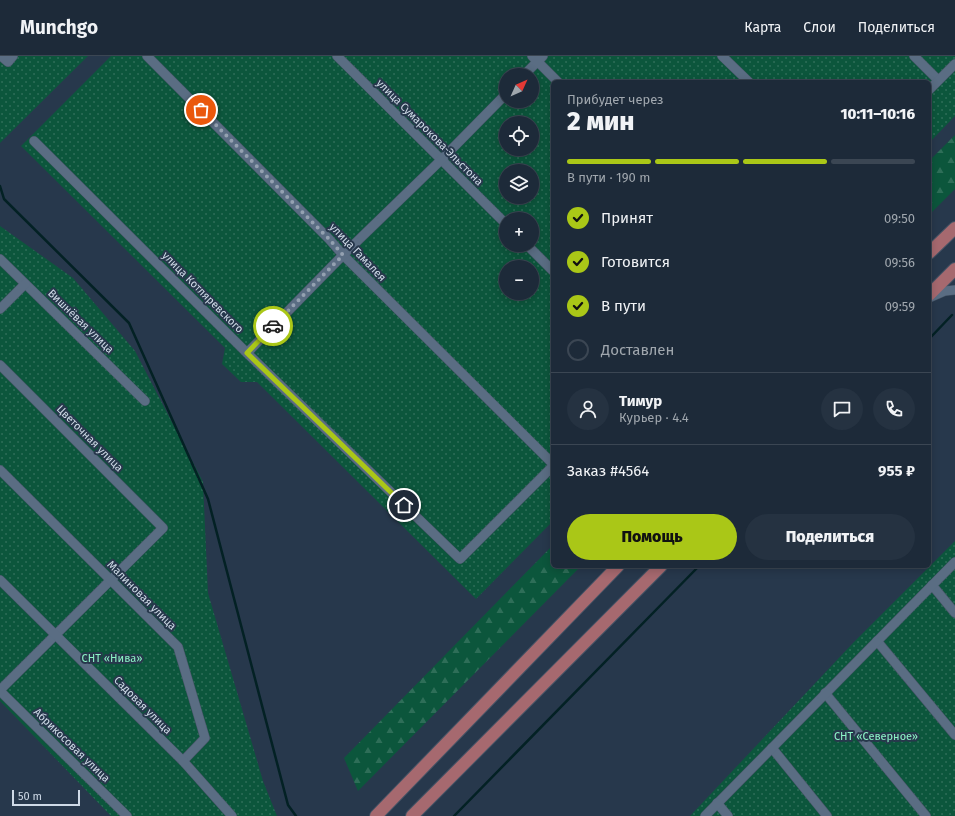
<!DOCTYPE html>
<html lang="ru">
<head>
<meta charset="utf-8">
<style>
  :root { --surface:#1d2a39; --page:#253241; --text:#f1f3f6; --muted:#a0a7ae; --line:#3b4653; --accent:#aac717 }
  body { margin:0; font-family:"Fira Sans",sans-serif; background:var(--page); color:var(--text); height:100vh; display:flex; flex-direction:column; font-size:15px; white-space:nowrap }
  * { box-sizing:border-box; margin:0 }
  p { font-size:13px; color:var(--muted) }
  .icon { flex:none; width:22px; height:22px; fill:none; stroke:currentColor; stroke-width:2; stroke-linecap:round; stroke-linejoin:round }
  .map { position:relative; flex:1; overflow:hidden }
  .sheet { position:absolute; left:551px; top:24px; width:380px; height:488px; display:flex; flex-direction:column; background:var(--surface); border-radius:6px; box-shadow:0 2px 10px #0003,0 0 0 1px var(--line) }
  .sheet>* { flex:none }
  .needle { width:26px; rotate:45deg }
  .controls { position:absolute; left:499px; top:12px; display:grid; gap:8px }
  .controls a { display:grid; place-items:center; width:40px; height:40px; border-radius:50%; background:var(--surface); box-shadow:0 2px 10px #0003,0 0 0 1px var(--line); font-size:20px }
  .scale { position:absolute; left:12px; bottom:10px; width:68px; box-sizing:border-box; padding-left:4px; border:2px solid #cfdae7; border-top:0; font-size:11px; line-height:14px; white-space:nowrap; color:#cfdae7; -webkit-text-stroke:3px #27384c; paint-order:stroke }
  .pin { position:absolute; display:grid; place-items:center; width:34px; height:34px; color:#fff; margin:-17px; border:2px solid #fff; border-radius:50%; box-shadow:0 1px 4px #0007 }
  .courier { position:absolute; display:grid; place-items:center; width:40px; height:40px; margin:-20px; border:3px solid #aac717; border-radius:50%; background:#fff; color:#222; box-shadow:0 1px 5px #0007 }
  .headline em { font-style:normal; font-weight:800 }
  .headline div { display:flex; flex-direction:column-reverse }
  .headline { display:flex; align-items:center; justify-content:space-between; height:68px; padding:0 16px }
  h1 { font-size:26px; font-weight:800; line-height:30px }
  .bar { display:grid; grid-template-columns:repeat(4,1fr); gap:6px 4px; align-content:center; height:48px; padding:0 16px }
  .bar i { height:5px; border-radius:3px; background:var(--line) }
  .bar .current { background:var(--accent) }
  .bar p { grid-column:span 4 }
  .line { display:flex; align-items:center; gap:10px; padding:0 16px; border-top:1px solid var(--line) }
  .line div { flex:1 }
  .round { display:grid; place-items:center; flex:none; width:42px; height:42px; border-radius:21px; background:var(--page) }
  ol { padding:0 16px; list-style:none }
  li { display:flex; align-items:center; gap:12px; height:44px }
  li p { margin-inline-start:auto }
  li .icon { padding:4px; border-radius:50%; background:var(--accent); color:#111; stroke-width:4 }
  li:last-child { color:var(--muted) }
  li i { width:22px; height:22px; border:2px solid var(--line); border-radius:50% }
  .action { display:flex; gap:8px; margin-top:auto; padding:8px 16px }
  .action a { flex:1; height:46px; border-radius:24px; background:var(--accent); color:#111; font-size:16px; font-weight:800; line-height:46px; text-align:center }
  .action a+a { background:var(--page); color:var(--text) }
  header { display:flex; align-items:center; gap:24px; box-sizing:border-box; height:56px; padding:0 20px; background:var(--surface); border-bottom:1px solid var(--line) }
  header strong { font-size:19px }
  nav { display:flex; gap:22px; margin-inline-start:auto; font-size:14px }
  .map>svg:first-child { display:block }
</style>
</head>
<body>
<header>
<strong>Munchgo</strong>
<nav><a>Карта</a><a>Слои</a><a>Поделиться</a></nav>
</header>
<div class="map">
<svg width="955" height="760" viewBox="0 0 955 760">
  <defs>
    <pattern id="forest-firs" width="22" height="20" patternUnits="userSpaceOnUse"><rect width="22" height="20" fill="#0c563c"/><path d="M5 1l3.5 6h-7zM16 11l3.5 6h-7z" fill="#2e6e58"/></pattern>
    <pattern id="park-dots" width="8" height="8" patternUnits="userSpaceOnUse"><rect width="8" height="8" fill="#0c563c"/><path d="M2 2h.1M6 6h.1" fill="none" stroke="#2e6e58" stroke-width="1.8" stroke-linecap="round"/></pattern>
  </defs>
  <rect width="100%" height="100%" fill="#27384c"/>
  <g fill="url(#forest-firs)">
    <polygon points="955,79 955,133 929,159 929,105"/>
    <polygon points="553,489 553,510 581,510 358,735 344,702"/>
  </g>
  <g fill="url(#park-dots)" fill-rule="evenodd">
    <polygon points="0,0 88,0 0,87"/>
    <path d="M111 0H955V60L929 87V26H553V465L476 543 257 326H241L222 308 225 292 21 90ZM506 19H532V45H506ZM506 67H532V93H506ZM506 115H532V141H506ZM506 163H532V189H506ZM506 211H532V237H506Z"/>
    <polygon points="0,170 73,222 135,295 203,426 208,537 263,725 277,760 111,760 0,645"/>
    <polygon points="955,485 955,760 690,760 853,587"/>
  </g>
  <g fill="none" stroke-linecap="round" stroke-linejoin="round">
    <g stroke="#032124" stroke-width="2.5">
      <polyline points="0,130 4,143 129,267 208,443 288,749 296,760"/>
      <polyline points="929,283 952,259"/>
      <polyline points="454,760 699,510"/>
    </g>
    <g stroke="#455365" stroke-width="10">
      <g id="street">
        <polyline points="1,0 8,6 13,0"/>
        <polyline points="147,0 329,183 343,199 553,408"/>
        <polyline points="337,0 506,168"/>
        <polyline points="532,0 558,26"/>
        <polyline points="722,0 749,26"/>
        <polyline points="914,0 938,24"/>
        <polyline points="524,19 543,0"/>
        <polyline points="929,34 955,8"/>
        <polyline points="34,85 247,297 460,503 553,410"/>
        <polyline points="527,189 553,215"/>
        <polyline points="0,203 145,345"/>
        <polyline points="929,242 945,235 955,234"/>
        <polyline points="0,253 25,228"/>
        <polyline points="247,297 343,199 441,104 506,38"/>
        <polyline points="0,309 163,472 0,634"/>
        <polyline points="0,414 178,591 205,682 183,705"/>
        <polyline points="0,524 183,705 232,760"/>
        <polyline points="932,529 955,557"/>
        <polyline points="877,585 955,679"/>
        <polyline points="0,635 127,760"/>
        <polyline points="825,637 926,760"/>
        <polyline points="772,692 827,760"/>
        <polyline points="717,747 728,760"/>
        <polyline points="705,760 955,506"/>
      </g>
    </g>
    <g stroke="#455365" stroke-width="14">
      <g id="primary">
        <polyline points="929,197 955,172"/>
        <polyline points="929,239 955,213"/>
        <polyline points="376,760 618,510"/>
        <polyline points="412,760 661,510"/>
      </g>
    </g>
    <use href="#street" stroke="#5a6d83" stroke-width="9"/>
    <use href="#primary" stroke="#a6696f" stroke-width="12"/>
  </g>
  <g fill="none" stroke-linecap="round" stroke-linejoin="round">
    <polyline stroke="#94a1b1" stroke-width="4" stroke-dasharray="0 7.2" points="201,54 329,183 343,199 273,270"/>
    <polyline stroke="#aac717" stroke-width="5" points="273,270 247,297 404,449"/>
  </g>
  <g text-anchor="middle" stroke-width="4" stroke-linejoin="round" paint-order="stroke">
    <g font-size="11" fill="#cfdae7" stroke="#27384c">
      <text transform="translate(430 76) rotate(45)" y="4">улица Сумарокова-Эльстона</text>
      <text transform="translate(358 196) rotate(46)" y="4">улица Гамалея</text>
      <text transform="translate(203 236) rotate(45)" y="4">улица Котляревского</text>
      <text transform="translate(81 265) rotate(44)" y="4">Вишнёвая улица</text>
      <text transform="translate(90 382) rotate(45)" y="4">Цветочная улица</text>
      <text transform="translate(142 539) rotate(45)" y="4">Малиновая улица</text>
      <text transform="translate(143 649) rotate(45)" y="4">Садовая улица</text>
      <text transform="translate(72 689) rotate(44)" y="4">Абрикосовая улица</text>
    </g>
    <g font-size="11" fill="#8cf4c6" stroke="#27384c">
      <text x="112" y="606">СНТ «Нива»</text>
      <text x="876" y="684">СНТ «Северное»</text>
    </g>
  </g>
</svg>
<div class="controls">
<a><svg class="needle" viewBox="-14 -14 28 28"><path d="M0-13l5 13h-10z" fill="#e53935"/><path d="M0 13l5-13h-10z" fill="#a0a7ae"/></svg></a>
<a><svg class="icon" aria-label="locate" viewBox="0 0 24 24"><circle cx="12" cy="12" r="6"/><path d="M12 2v4M12 18v4M2 12h4M18 12h4"/></svg></a>
<a><svg class="icon" aria-label="layers" viewBox="0 0 24 24"><path d="M12 4l9 5-9 5-9-5zM3 14l9 5 9-5"/></svg></a>
<a>+</a>
<a>−</a>
</div>
<div class="scale">50 m</div>
<div class="pin" style="left:201px;top:54px;background:#ea580c"><svg class="icon" aria-label="bag" viewBox="0 0 24 24"><path d="M5 8h14l-1 12H6zM9 8a3 3 0 0 1 6 0"/></svg></div>
<div class="pin" style="left:404px;top:449px;background:#1f2937"><svg class="icon" aria-label="home" viewBox="0 0 24 24"><path d="M3 11l9-7 9 7M6 9v11h12V9"/></svg></div>
<div class="courier" style="left:273px;top:270px"><svg class="icon" aria-label="car" viewBox="0 0 24 24"><path d="M5 17H2v-5l4-1 3-4h7l3 4 3 1v5h-3M9 17h6M6 11h13"/><circle cx="7" cy="17" r="2"/><circle cx="17" cy="17" r="2"/></svg></div>
<section class="sheet">
<div class="headline"><div><h1>2 мин</h1><p>Прибудет через</p></div><em>10:11–10:16</em></div>
<div class="bar"><i class="current"></i><i class="current"></i><i class="current"></i><i></i><p>В пути · 190 m</p></div>
<ol>
<li><svg class="icon" aria-label="check" viewBox="0 0 24 24"><path d="M5 12l5 5 9-10"/></svg>Принят<p>09:50</p></li>
<li><svg class="icon" aria-label="check" viewBox="0 0 24 24"><path d="M5 12l5 5 9-10"/></svg>Готовится<p>09:56</p></li>
<li><svg class="icon" aria-label="check" viewBox="0 0 24 24"><path d="M5 12l5 5 9-10"/></svg>В пути<p>09:59</p></li>
<li><i></i>Доставлен</li>
</ol>
<div class="line" style="height:72px"><a class="round"><svg class="icon" aria-label="person" viewBox="0 0 24 24"><circle cx="12" cy="8" r="4"/><path d="M4 21q1-7 8-7t8 7"/></svg></a><div><b>Тимур</b><p>Курьер · 4.4</p></div><a class="round"><svg class="icon" aria-label="chat" viewBox="0 0 24 24"><path d="M4 5h16v11H9l-5 4z"/></svg></a><a class="round"><svg class="icon" aria-label="phone" viewBox="0 0 24 24"><path d="M5 4h4l2 5-3 2q2 4 5 5l2-3 5 2v4C11 20 4 13 5 4z"/></svg></a></div>
<div class="line" style="height:52px"><div>Заказ #4564</div><b>955 ₽</b></div>
<div class="action"><a>Помощь</a><a>Поделиться</a></div>
</section>
</div>
</body>
</html>
